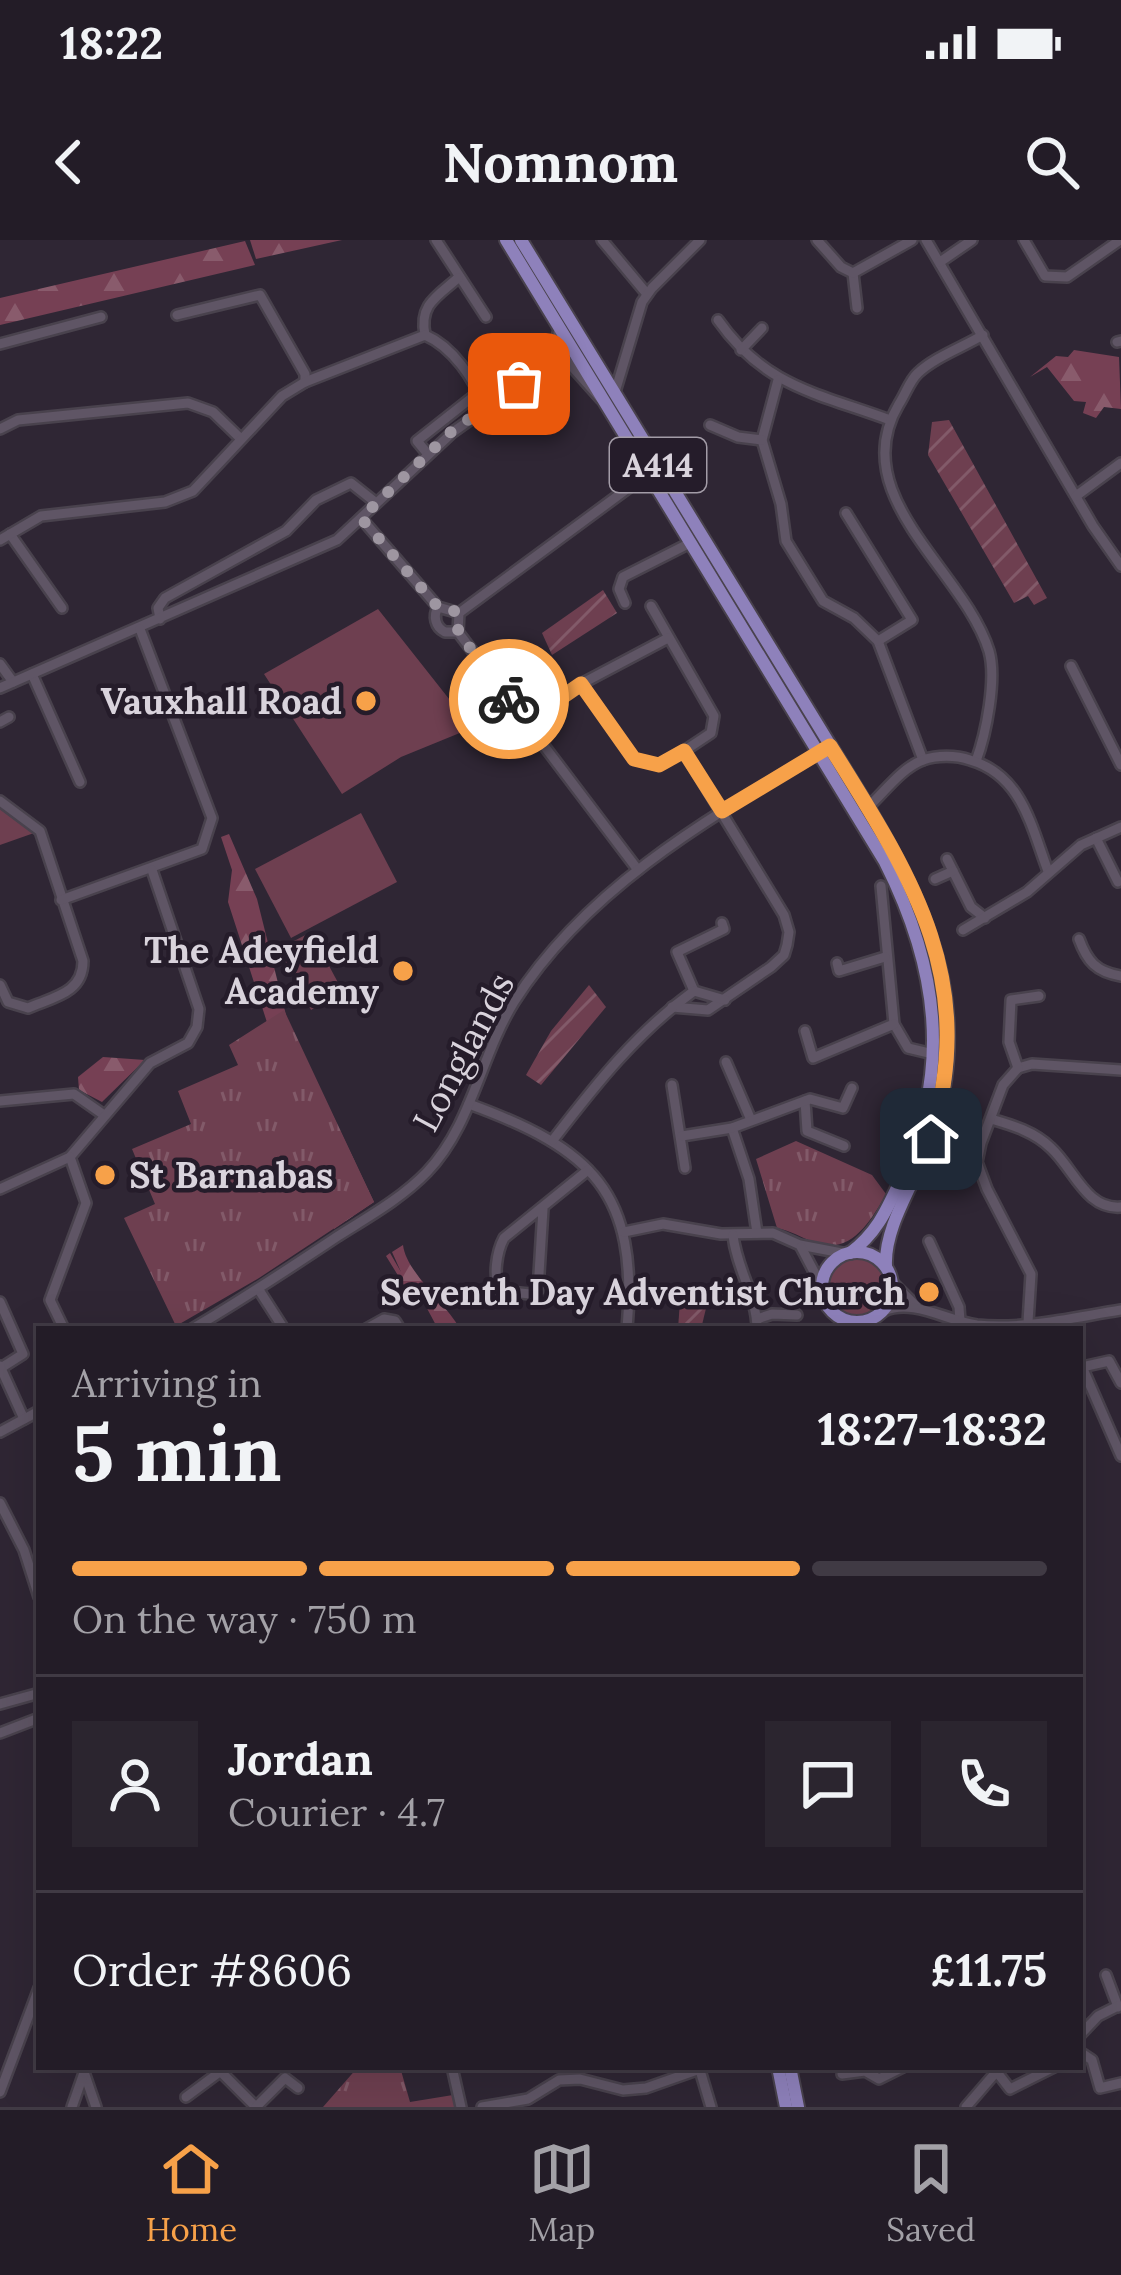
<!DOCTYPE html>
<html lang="en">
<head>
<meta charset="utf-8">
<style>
  :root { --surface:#231c27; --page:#2b252f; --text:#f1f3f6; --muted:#a3a1a7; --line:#403a44; --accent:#f7a149 }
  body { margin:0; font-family:Lora,serif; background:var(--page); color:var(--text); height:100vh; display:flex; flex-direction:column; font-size:45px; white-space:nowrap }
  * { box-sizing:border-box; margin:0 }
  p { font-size:39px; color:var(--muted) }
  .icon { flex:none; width:66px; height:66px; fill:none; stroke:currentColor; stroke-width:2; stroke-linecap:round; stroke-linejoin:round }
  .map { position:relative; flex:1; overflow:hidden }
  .sheet { position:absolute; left:36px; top:1086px; width:1047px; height:744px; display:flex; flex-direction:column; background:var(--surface); border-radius:0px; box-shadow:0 12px 48px #0002,0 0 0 3px var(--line) }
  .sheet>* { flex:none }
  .pin { position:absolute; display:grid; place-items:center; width:102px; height:102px; color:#fff; margin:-51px; border-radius:24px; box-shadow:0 6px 18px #0006 }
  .courier { position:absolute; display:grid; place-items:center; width:120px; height:120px; margin:-60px; border:9px solid #f7a149; border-radius:50%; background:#fff; color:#222; box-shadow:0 3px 15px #0007 }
  .head em { font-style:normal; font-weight:800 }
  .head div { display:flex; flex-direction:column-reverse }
  .head { display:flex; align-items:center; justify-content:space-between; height:204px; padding:0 36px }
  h1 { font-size:78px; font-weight:800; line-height:90px }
  .bar { display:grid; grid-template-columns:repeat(4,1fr); gap:18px 12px; align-content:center; height:144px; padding:0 36px }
  .bar i { height:15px; border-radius:9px; background:var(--line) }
  .bar .selected { background:var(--accent) }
  .bar p { grid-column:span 4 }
  .line { display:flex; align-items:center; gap:30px; padding:0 36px; border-top:3px solid var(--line) }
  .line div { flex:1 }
  .round { display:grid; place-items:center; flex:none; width:126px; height:126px; border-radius:0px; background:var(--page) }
  .status { display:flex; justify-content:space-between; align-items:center; height:84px; padding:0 60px; background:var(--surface); direction:ltr }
  .status svg { height:33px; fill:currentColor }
  header { display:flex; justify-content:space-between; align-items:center; height:156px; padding:0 36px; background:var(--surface); font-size:54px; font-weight:800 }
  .tab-bar { display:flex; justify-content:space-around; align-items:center; height:168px; border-top:3px solid var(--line); background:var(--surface); font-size:33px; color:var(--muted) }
  .tab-bar a { display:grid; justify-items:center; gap:6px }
  .tab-bar .selected { color:var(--accent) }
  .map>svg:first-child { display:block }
</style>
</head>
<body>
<div class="status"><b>18:22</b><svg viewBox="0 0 49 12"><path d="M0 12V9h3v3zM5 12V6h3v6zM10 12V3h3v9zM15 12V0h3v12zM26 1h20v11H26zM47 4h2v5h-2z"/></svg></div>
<header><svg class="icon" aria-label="back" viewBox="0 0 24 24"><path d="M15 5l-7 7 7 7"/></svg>Nomnom<svg class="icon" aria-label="search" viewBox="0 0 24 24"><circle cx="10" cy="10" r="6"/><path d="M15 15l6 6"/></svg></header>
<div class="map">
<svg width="1121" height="1867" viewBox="0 0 1121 1867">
  <defs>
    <pattern id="forest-firs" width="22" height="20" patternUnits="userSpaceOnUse" patternTransform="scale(3)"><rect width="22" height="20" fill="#764054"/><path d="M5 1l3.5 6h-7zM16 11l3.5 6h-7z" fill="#895b6c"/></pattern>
    <pattern id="park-tufts" width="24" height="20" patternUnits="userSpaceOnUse" patternTransform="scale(3)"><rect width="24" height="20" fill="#6e3f50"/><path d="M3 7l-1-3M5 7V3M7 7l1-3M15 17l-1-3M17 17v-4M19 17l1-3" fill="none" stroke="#825a69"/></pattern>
    <pattern id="garden-furrows" width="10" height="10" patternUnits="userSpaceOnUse" patternTransform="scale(3)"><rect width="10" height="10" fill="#6e3f50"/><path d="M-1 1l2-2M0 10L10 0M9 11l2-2" fill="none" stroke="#825a69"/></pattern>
  </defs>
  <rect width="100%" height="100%" fill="#2f2634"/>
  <g fill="#6e3f50">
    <polygon points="378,369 472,488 401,517 342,554 264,434"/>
    <polygon points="0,567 32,591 34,593 0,605"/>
    <polygon points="361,573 397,642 291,698 255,629"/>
    <polygon points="311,692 343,752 311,770 279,709"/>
    <circle cx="857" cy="1047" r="30"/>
  </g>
  <g fill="url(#forest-firs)">
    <polygon points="250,0 342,0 256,19"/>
    <polygon points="245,1 255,25 0,85 0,58"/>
    <polygon points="1074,110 1119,117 1121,169 1104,167 1096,178 1083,173 1086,162 1074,161 1047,127 1030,137 1056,116 1068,117"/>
    <polygon points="229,594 257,659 287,779 374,962 334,989 228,662 232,630 221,597"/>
    <polygon points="103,817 145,820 102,862 79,850 78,837"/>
    <path d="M403 1005C406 1032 445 1062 460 1089L451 1083 452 1089H438L422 1059 418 1060 415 1050H407L386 1016 390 1013 401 1032 392 1012Z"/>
  </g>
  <g fill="url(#park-tufts)">
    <polygon points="284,770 374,962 259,1038 176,1086 124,978 155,964 132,909 191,884 178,851 238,825 229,805"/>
    <path d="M796 901 872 935 886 954C871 981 850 1017 813 1002 801 997 791 991 777 988L756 919Z"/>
    <polygon points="358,1827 400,1827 410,1862 453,1855 457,1867 323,1867"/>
  </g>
  <g fill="url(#garden-furrows)">
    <polygon points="949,180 1047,358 1034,365 1028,356 1014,363 928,215 932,182"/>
    <polygon points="603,350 617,373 552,415 542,393"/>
    <polygon points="589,745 606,767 541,845 526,835 551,791"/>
    <polygon points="703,1045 708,1060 701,1089 678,1089 680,1061"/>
  </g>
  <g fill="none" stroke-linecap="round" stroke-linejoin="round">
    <g stroke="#49424d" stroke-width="14">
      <g id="minor">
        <polyline points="436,0 486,77"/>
        <polyline points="602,0 647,54"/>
        <polyline points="817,0 841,27 853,33 857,68"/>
        <polyline points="926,0 1093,286 1121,326"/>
        <polyline points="1024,0 1045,36 1067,37 1120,0"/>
        <polyline points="940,22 972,0"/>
        <polyline points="853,33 912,0"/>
        <polyline points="177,75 260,55 305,134 305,142"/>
        <path d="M718 80C765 147 817 153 890 180"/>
        <path d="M425 95C419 65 436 57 458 38"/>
        <polyline points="1117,102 1121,101"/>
        <polyline points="0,104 101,77"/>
        <polyline points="741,110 762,88"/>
        <polyline points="552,122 567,121 601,159"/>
        <polyline points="778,140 762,200 781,264 786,301 823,361 854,378 878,401 923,520"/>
        <polyline points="615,152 642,62 652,48 700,0"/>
        <polyline points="710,185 738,197 762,200"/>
        <polyline points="0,189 18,180 188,163 213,172 241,199"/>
        <polyline points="427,213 417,201 479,152"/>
        <polyline points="1076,256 1121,223"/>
        <polyline points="846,273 912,380 878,401"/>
        <path d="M361 278 438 367 459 373 458 392H445C435 387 433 376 438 367"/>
        <polyline points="10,294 62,368"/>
        <path d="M0 300 41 276 165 262 193 251 282 156 305 142 425 95C453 107 474 139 485 167"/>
        <polyline points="625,363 619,349 623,337 690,303"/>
        <polyline points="651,366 714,476 711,493 684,511"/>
        <polyline points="459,373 631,246"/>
        <polyline points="160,379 158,368 165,358 286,291 316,260 351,243 375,262"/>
        <polyline points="458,392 638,630"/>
        <polyline points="0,424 13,442"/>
        <polyline points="1071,426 1121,525"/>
        <polyline points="32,434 80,542"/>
        <polyline points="581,444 634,519 659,525 684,511 784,675 789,692 787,705 784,715 771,727 708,770 672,767"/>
        <polyline points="0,448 337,300 453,192 557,118 562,109 558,93"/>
        <polyline points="0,482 9,477"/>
        <polyline points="526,482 581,444 668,398"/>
        <path d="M976 521C986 494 997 439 989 411 964 330 844 256 899 164 905 155 910 140 918 133 935 117 963 107 983 95"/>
        <path d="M0 561 40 591 83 721C83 753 54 757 28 768L8 762 0 745"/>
        <path d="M866 569C883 554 901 528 923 520 937 515 956 515 970 520 1022 535 1031 586 1048 631"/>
        <polyline points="1096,598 1118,642"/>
        <polyline points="947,619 971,667 985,678"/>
        <polyline points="935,639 953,631"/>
        <polyline points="881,646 894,784 908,808 933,814"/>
        <polyline points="61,660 202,609 212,578 140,389"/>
        <polyline points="963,690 1027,652 1081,605 1121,587"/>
        <path d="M1079 699C1087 721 1096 732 1121 736"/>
        <polyline points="837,723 839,731 885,717"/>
        <polyline points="694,751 677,712 724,689 722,683"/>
        <polyline points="805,791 813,818 894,784"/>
        <polyline points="726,822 751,880"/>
        <polyline points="1018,828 1032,824 1121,830"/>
        <polyline points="672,845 685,928"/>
        <polyline points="0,861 74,854 104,875"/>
        <polyline points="805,861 807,891 844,906"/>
        <path d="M469 864C592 909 639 952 627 1089"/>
        <path d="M991 879C1012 885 1035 892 1051 908 1074 929 1086 970 1121 967"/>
        <polyline points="732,888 749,939 757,993"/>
        <polyline points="682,896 732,888 810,859 843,868 852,848"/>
        <path d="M553 900C596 844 637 792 694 751L725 760"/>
        <polyline points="0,949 70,917 150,823 188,803 197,787 199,769 152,630"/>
        <path d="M543 969 538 1050 530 1054 501 1051C492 1038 497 1011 504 998L588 930"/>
        <polyline points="624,992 663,984 721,994 773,993 800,1005 847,1014"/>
        <path d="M733 995C736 1028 757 1056 757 1089"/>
        <polyline points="929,1001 959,1067 960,1081"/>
        <polyline points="801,1007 821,1045"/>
        <polyline points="892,1042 917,1067"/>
        <polyline points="259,1050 284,1089"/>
        <polyline points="0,1062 23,1114 1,1128"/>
        <path d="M884 1071C913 1058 947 1081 977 1085 1023 1090 1076 1077 1121 1070"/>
        <polyline points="757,1079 772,1074 797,1075"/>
        <polyline points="1028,1082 1031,1034 987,949 977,922 981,903 1003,845 1018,828 1009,802 1011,760 1039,756"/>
        <polyline points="64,1089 50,1060 86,963 70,917"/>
        <path d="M192 1089C242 1060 290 1028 338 996 368 977 402 958 427 932 472 885 480 817 514 762 586 648 709 578 822 511"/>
        <polyline points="366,1089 384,1079 395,1081 400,1089"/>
        <polyline points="1080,1122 1121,1216"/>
        <polyline points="0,1126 24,1179"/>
        <polyline points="1082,1127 1109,1121 1121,1143"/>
        <polyline points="0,1192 39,1171"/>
        <polyline points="0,1263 24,1310 39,1357"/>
        <polyline points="0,1464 36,1454"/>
        <polyline points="0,1493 39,1478"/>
        <polyline points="1106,1735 1118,1767"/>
        <polyline points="1080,1795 1098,1776 1118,1766"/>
        <polyline points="1080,1812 1092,1820 1100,1848 1121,1843"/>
        <polyline points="216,1827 256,1867"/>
        <polyline points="452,1827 461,1867"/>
        <polyline points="699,1827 711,1867"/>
        <polyline points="993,1827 1010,1849 1054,1827"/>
        <polyline points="842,1834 865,1831 879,1839 903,1827"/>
        <polyline points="85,1835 96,1867"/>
        <polyline points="0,1852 39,1748"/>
        <polyline points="186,1857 221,1831"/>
        <polyline points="72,1867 86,1827"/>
        <polyline points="256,1867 285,1838 298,1848"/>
        <polyline points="482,1867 528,1859 559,1840 580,1839 623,1850 646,1848 700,1829"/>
        <polyline points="966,1867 997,1831"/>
      </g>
    </g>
    <g stroke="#49424d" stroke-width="16">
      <g id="major">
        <path d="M506 0 885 622C938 727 952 828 902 937 887 969 878 992 850 1013"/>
        <path d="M521 0 868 567C932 676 976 778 928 906 915 943 884 986 886 1026"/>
        <circle cx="857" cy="1047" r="35"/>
        <polyline points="778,1827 786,1867"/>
        <polyline points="790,1827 798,1867"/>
      </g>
    </g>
    <use href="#minor" stroke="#5f5565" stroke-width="9"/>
    <use href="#major" stroke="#8e81bb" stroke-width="12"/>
  </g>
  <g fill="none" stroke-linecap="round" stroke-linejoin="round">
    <polyline stroke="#9e96a1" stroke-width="12" stroke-dasharray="0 21.6" points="509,459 458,392 459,374 446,366 438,367 361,278 452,191 519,144"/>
    <path stroke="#f7a149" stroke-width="15" d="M509 459 526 482 581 444 634 519 659 525 684 511 722 571 830 506C912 637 979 738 931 899"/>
  </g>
  <g fill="#f7a149" stroke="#251c2a" stroke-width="4.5">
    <circle cx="366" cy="461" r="12"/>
    <circle cx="403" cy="731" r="12"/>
    <circle cx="105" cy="935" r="12"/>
    <circle cx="929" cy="1052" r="12"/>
  </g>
  <g text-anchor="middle" stroke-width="9" stroke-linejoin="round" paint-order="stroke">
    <rect fill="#251c2a" stroke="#a39ca7" stroke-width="3" x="610" y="198" width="96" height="54" rx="9"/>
    <g font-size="33" font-weight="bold" fill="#d9d3dc">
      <text x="658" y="237">A414</text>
    </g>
    <g font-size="36" font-weight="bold" fill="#d9d3dc" stroke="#251c2a" text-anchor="end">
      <text x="342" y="474">Vauxhall Road</text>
      <text x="379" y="723">The Adeyfield<tspan x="379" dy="41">Academy</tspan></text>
      <text x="129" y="948" text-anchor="start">St Barnabas</text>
      <text x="905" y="1065">Seventh Day Adventist Church</text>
    </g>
    <g font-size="36" fill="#d9d3dc" stroke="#251c2a">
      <text transform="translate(463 812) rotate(-62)" y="13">Longlands</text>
    </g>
  </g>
</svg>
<div class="pin" style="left:519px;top:144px;background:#ea580c"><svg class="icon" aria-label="bag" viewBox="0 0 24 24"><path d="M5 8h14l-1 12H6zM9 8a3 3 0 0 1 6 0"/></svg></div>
<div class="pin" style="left:931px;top:899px;background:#1f2937"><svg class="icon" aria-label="home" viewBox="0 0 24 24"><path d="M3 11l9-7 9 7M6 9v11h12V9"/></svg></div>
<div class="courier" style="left:509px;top:459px"><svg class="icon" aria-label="bike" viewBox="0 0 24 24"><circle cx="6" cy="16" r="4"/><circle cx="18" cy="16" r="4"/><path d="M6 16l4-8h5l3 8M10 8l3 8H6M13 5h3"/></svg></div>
<section class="sheet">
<div class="head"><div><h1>5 min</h1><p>Arriving in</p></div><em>18:27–18:32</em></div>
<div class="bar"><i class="selected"></i><i class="selected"></i><i class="selected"></i><i></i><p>On the way · 750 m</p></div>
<div class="line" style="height:216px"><a class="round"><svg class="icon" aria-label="person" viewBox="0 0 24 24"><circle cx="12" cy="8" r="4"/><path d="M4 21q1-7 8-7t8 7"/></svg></a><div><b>Jordan</b><p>Courier · 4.7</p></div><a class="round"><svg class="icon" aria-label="chat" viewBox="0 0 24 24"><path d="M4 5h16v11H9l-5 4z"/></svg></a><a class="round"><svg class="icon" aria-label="phone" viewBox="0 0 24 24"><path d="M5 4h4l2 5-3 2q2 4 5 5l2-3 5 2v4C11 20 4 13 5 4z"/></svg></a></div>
<div class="line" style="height:156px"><div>Order #8606</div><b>£11.75</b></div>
</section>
</div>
<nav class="tab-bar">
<a class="selected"><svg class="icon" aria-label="home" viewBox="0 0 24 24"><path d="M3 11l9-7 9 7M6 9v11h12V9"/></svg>Home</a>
<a><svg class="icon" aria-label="map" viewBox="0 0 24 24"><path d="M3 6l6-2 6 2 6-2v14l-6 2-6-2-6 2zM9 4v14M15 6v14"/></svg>Map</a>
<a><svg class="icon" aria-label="saved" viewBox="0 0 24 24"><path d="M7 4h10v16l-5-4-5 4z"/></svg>Saved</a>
</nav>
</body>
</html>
